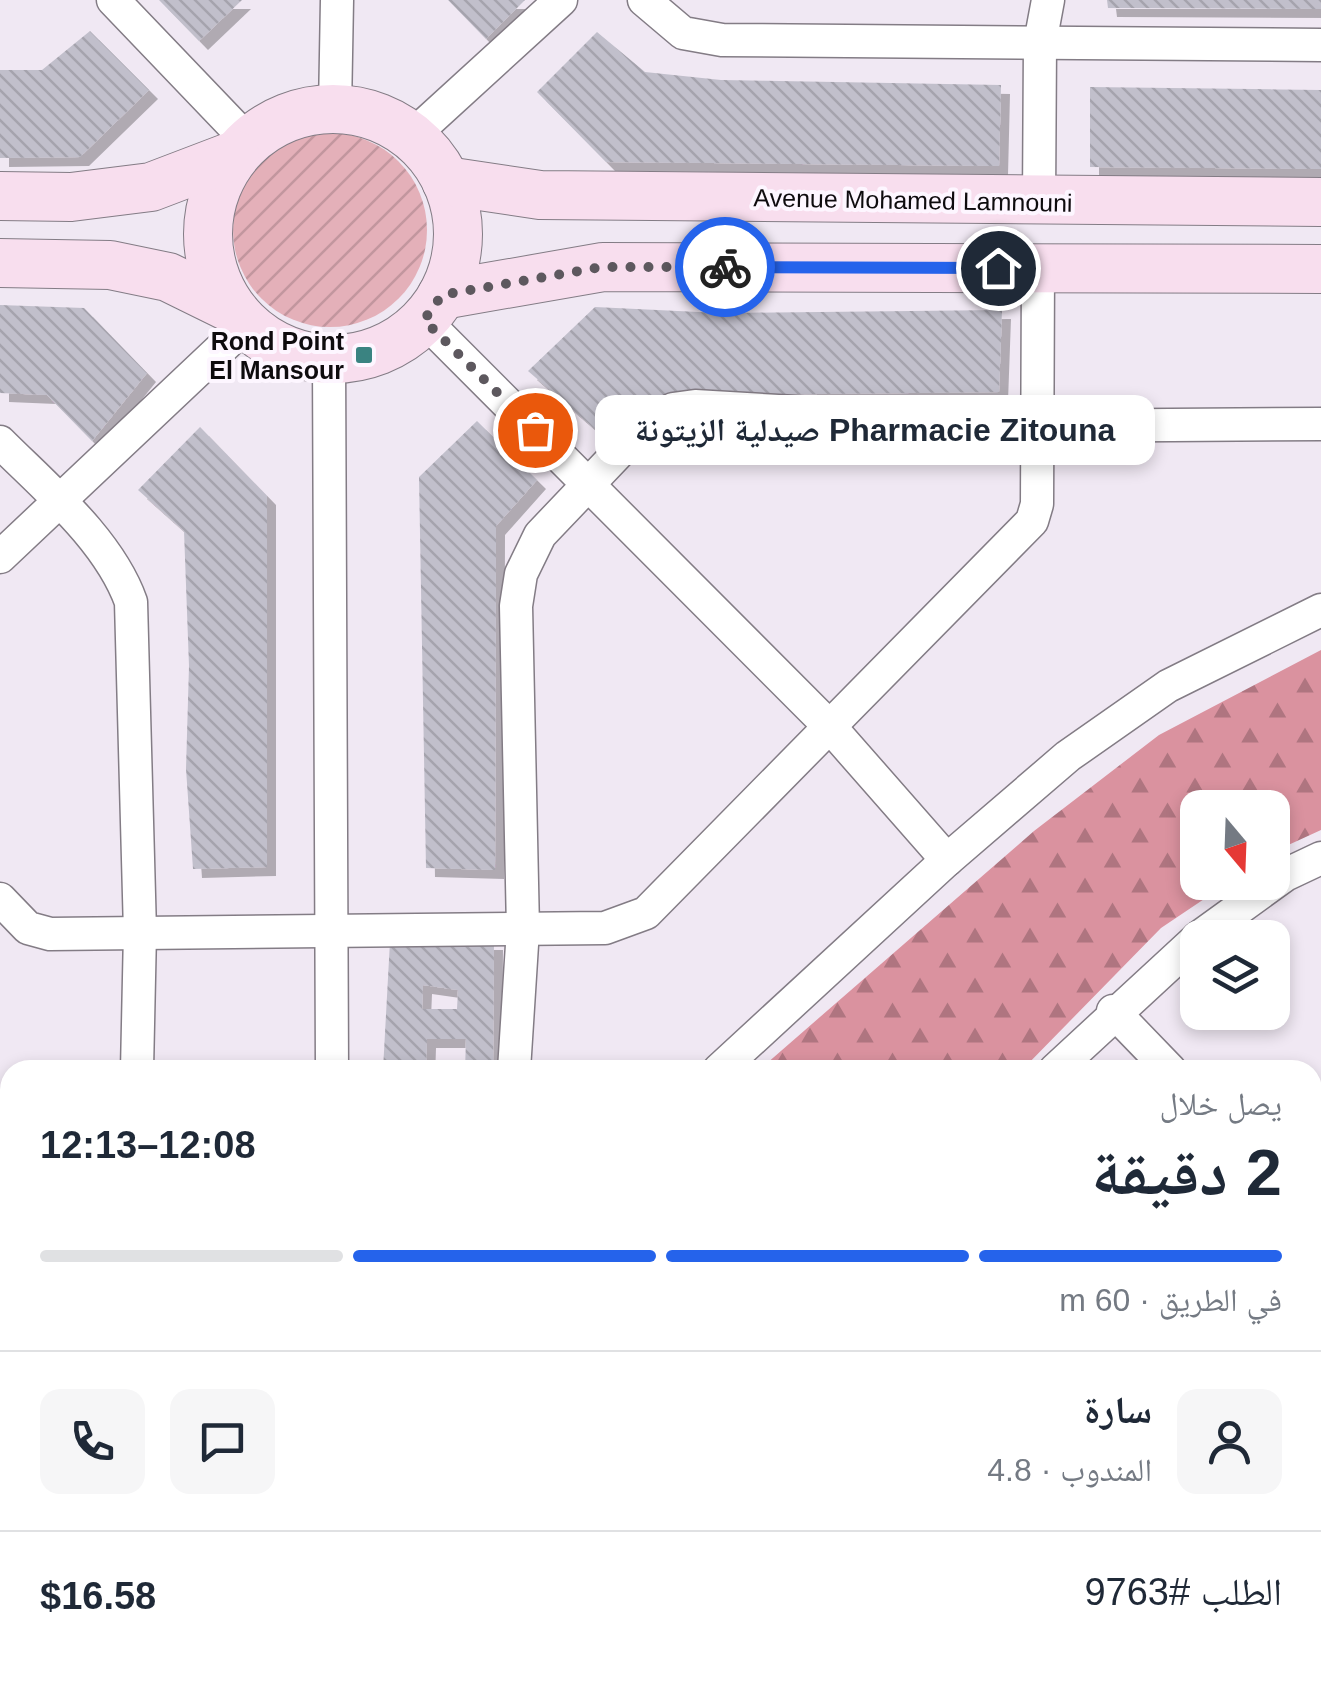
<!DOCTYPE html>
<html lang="ar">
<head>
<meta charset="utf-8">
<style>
  :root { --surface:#fff; --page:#f6f6f7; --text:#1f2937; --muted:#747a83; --line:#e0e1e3; --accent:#2563eb }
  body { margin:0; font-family:Helvetica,"Noto Naskh Arabic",sans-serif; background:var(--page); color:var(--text); direction:rtl; height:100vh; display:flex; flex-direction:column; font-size:38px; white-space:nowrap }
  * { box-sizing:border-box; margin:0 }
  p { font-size:32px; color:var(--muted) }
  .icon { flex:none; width:55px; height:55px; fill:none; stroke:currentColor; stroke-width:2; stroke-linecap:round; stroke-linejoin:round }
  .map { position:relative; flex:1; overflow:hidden; direction:ltr }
  .sheet { position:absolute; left:0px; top:1060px; width:1322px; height:622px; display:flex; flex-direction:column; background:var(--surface); border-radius:30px 30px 0 0; box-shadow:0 5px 15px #0003; direction:rtl }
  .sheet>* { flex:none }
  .needle { width:65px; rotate:161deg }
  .fabs { position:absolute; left:1180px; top:790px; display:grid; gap:20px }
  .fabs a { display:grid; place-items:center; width:110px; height:110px; border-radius:20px; background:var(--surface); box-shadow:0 5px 15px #0003; font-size:50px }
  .pin { position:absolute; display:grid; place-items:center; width:85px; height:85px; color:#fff; margin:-42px; border:5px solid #fff; border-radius:50%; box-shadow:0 2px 10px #0007 }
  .courier { position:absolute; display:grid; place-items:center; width:100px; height:100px; margin:-50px; border:8px solid #2563eb; border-radius:50%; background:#fff; color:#222; box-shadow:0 2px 12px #0007 }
  .bubble { position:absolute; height:70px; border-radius:20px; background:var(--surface); box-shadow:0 5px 15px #0003; font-size:32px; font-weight:700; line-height:70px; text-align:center; direction:rtl }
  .overview em { font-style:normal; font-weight:700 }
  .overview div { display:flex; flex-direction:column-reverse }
  .overview { display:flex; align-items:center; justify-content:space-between; height:170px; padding:0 40px }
  h1 { font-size:65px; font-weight:700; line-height:75px }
  .bar { display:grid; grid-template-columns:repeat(4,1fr); gap:15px 10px; align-content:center; height:120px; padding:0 40px }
  .bar i { height:12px; border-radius:8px; background:var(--line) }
  .bar .current { background:var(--accent) }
  .bar p { grid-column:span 4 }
  .line { display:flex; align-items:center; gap:25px; padding:0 40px; border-top:2px solid var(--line) }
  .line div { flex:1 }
  .round { display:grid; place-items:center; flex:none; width:105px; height:105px; border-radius:20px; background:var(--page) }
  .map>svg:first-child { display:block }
</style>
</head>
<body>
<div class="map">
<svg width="1321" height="1681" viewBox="0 0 1321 1681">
  <defs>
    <pattern id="forest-firs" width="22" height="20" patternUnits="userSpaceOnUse" patternTransform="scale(2.5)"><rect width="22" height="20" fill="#da929f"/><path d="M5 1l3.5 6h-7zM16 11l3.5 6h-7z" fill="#af7580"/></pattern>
    <pattern id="garden-furrows" width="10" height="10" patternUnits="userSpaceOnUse" patternTransform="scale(2.5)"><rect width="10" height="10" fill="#e4b0b9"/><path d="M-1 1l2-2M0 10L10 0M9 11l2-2" fill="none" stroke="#c2969e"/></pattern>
    <pattern id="building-back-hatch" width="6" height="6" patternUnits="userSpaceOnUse" patternTransform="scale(2.5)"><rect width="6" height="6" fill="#c1bfcb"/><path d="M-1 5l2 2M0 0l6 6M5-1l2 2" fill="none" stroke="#a5a3ad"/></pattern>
    <filter id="shadow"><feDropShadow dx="9" dy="9" stdDeviation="0" flood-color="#0004"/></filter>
  </defs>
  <rect width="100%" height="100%" fill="#f0e8f3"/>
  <g fill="url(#forest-firs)">
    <polygon points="1321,650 1321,830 1273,852 1272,808 1198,808 1198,882 1228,883 1161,928 1022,1070 759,1070 1034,831 1159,735"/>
    <polygon points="10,1402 10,1581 0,1583 0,1404"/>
  </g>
  <circle fill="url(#garden-furrows)" cx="330" cy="230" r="97"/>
  <g fill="url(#building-back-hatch)" fill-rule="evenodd" filter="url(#shadow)">
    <polygon points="159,0 242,0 199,41"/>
    <polygon points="448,0 525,0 486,39"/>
    <polygon points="1107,0 1321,0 1321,9 1108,8"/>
    <polygon points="90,31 149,90 80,157 0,158 0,70 42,70"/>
    <polygon points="597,32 645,72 721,80 1001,85 999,166 606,162 537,92"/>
    <polygon points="1090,87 1321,90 1321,169 1090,167"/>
    <polygon points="0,305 84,308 147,373 92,441 47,395 0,393"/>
    <polygon points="595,307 719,313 1002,310 999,392 644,396 602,435 528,371"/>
    <polygon points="477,421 537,480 496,526 495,870 426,868 419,477"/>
    <polygon points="200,427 267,496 267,867 193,869 186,769 189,666 184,531 138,490"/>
    <path d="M390 941H494L493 1070H465L466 1039H427L426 1070H383ZM423 985 458 990 457 1009H422Z"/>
  </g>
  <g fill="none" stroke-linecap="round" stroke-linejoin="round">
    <g stroke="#837c85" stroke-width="35">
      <g id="street">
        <polyline points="113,0 248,141"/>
        <polyline points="644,0 683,33 722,40 1321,45"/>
        <polyline points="335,109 337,0"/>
        <polyline points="411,137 561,0"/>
        <polyline points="1039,202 1040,43 1048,0"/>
        <polyline points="424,320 832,729 947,860"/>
        <polyline points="329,359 332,1070"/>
        <path d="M0 442C46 488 109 540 131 602L140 932 137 1070"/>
        <polyline points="0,557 246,325"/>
        <polyline points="0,899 28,928 50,934 605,928 646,913 1032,521 1037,504 1038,268"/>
        <polyline points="1198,938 1285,875 1321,858"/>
        <polyline points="1113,1011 1170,1070"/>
        <polyline points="514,1070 523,929 516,606 521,574 540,535 641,429 673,409 695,406 1036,426 1321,424"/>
        <polyline points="719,1070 947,860 1068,756 1168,686 1321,610"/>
        <polyline points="1055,1070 1198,938"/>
        <polyline points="1312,1126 1321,1119"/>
        <polyline points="0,1152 10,1150"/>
        <polyline points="1312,1210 1321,1219"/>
        <polyline points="1312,1332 1321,1313"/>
        <polyline points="0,1383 10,1380"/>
        <polyline points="1312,1545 1321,1550"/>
        <polyline points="0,1604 10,1602"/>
        <polyline points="1312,1642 1321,1639"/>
        <polyline points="375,1672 377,1681"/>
        <polyline points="746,1672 749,1681"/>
        <polyline points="1063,1672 1067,1681"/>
        <polyline points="479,1681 501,1672"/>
        <polyline points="1210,1681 1233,1672"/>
      </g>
    </g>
    <g stroke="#837c85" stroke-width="50">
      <g id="secondary">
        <circle cx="333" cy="234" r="125"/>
        <polyline points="446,181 540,195 1321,202"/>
        <polyline points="0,196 71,197 151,187 235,155"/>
        <polyline points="0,263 110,265 168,277 231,308"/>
        <polyline points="442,295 603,267 1321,269"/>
      </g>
    </g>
    <use href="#street" stroke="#fff" stroke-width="32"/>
    <use href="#secondary" stroke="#f8deee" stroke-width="48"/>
  </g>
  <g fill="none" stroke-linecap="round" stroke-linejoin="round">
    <polyline stroke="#5d585e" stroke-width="10" stroke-dasharray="0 18" points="535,430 424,320 442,295 602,267 725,267"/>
    <polyline stroke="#2563eb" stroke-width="12" points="725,267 998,268"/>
  </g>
  <rect fill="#3a8381" stroke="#fdf6ff" stroke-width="4" x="354" y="345" width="20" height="20" rx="5"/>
  <g text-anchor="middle" stroke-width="8" stroke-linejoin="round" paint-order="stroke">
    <g font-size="25" fill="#0e0b0e" stroke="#fdf6ff">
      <text transform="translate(913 200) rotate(1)" y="9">Avenue Mohamed Lamnouni</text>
    </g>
    <g font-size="25" font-weight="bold" fill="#0e0b0e" stroke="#fdf6ff" text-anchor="end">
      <text x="344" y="350">Rond Point<tspan x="344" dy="29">El Mansour</tspan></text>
    </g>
  </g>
</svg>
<div class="fabs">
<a><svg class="needle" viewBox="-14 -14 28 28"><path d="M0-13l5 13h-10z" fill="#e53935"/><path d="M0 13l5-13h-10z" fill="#747a83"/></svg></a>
<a><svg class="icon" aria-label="layers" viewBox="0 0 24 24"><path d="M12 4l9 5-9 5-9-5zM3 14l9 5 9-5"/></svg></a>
</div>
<div class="pin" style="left:535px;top:430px;background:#ea580c"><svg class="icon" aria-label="bag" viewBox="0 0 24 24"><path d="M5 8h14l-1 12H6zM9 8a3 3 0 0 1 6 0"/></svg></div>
<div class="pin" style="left:998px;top:268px;background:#1f2937"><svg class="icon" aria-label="home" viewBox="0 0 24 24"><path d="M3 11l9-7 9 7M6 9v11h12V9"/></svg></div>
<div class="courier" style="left:725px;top:267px"><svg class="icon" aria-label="bike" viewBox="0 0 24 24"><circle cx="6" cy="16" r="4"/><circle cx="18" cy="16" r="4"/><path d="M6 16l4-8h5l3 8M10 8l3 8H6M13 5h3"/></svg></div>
<div class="bubble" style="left:595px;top:395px;width:560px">Pharmacie Zitouna صيدلية الزيتونة</div>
<section class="sheet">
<div class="overview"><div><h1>2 دقيقة</h1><p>يصل خلال</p></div><em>12:08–12:13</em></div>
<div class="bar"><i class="current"></i><i class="current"></i><i class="current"></i><i></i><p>في الطريق · 60 m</p></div>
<div class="line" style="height:180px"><a class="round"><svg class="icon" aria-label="person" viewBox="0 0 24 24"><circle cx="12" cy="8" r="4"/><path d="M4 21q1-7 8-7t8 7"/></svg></a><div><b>سارة</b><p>المندوب · 4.8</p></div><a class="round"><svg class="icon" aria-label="chat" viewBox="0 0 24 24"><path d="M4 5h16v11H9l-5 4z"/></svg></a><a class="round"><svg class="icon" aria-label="phone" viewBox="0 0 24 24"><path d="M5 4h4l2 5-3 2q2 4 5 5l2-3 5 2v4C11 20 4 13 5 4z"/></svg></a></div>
<div class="line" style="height:130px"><div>الطلب #9763</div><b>$16.58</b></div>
</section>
</div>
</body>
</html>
